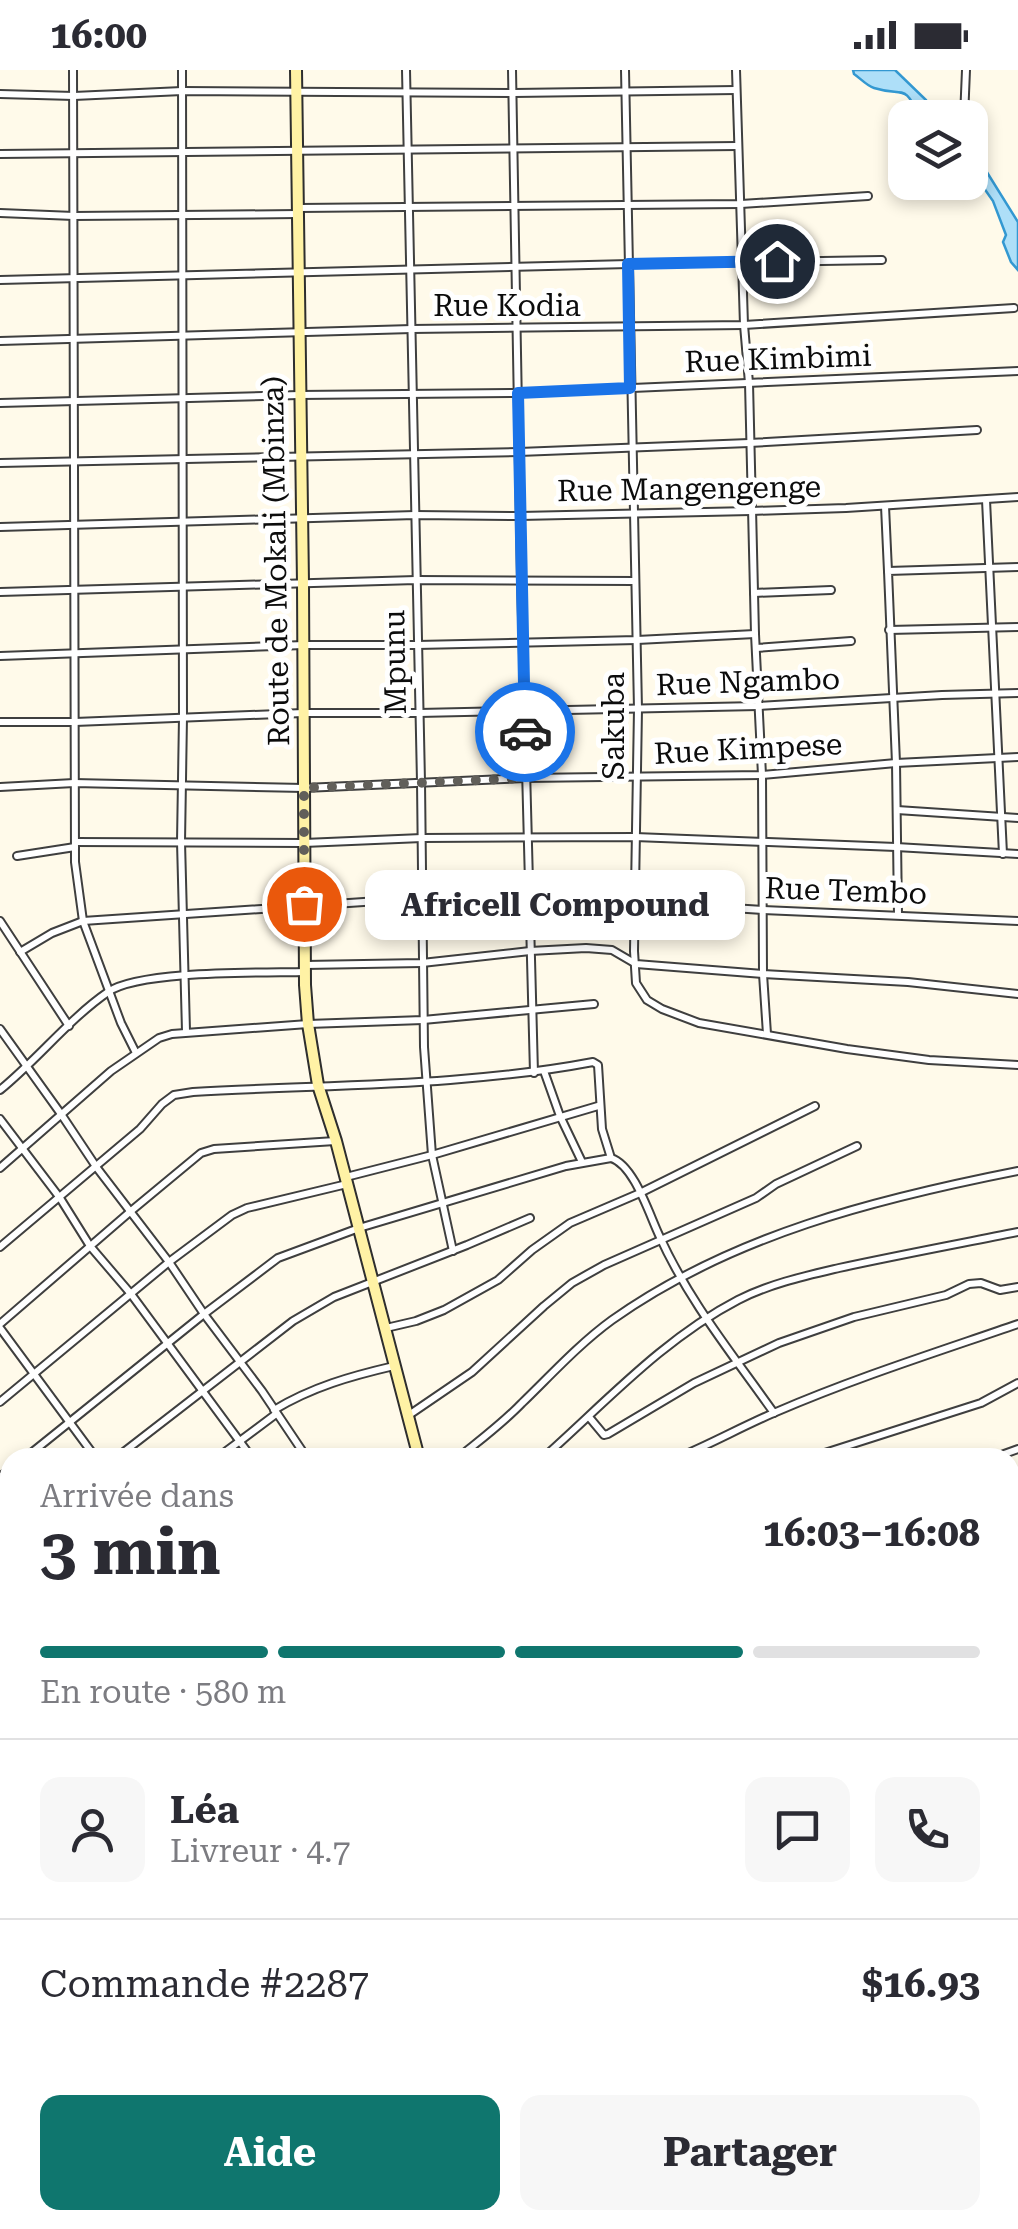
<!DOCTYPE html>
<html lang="fr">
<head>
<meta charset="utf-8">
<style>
  :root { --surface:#fff; --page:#f7f7f7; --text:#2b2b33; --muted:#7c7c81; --line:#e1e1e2; --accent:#0f766e }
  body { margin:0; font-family:"Roboto Serif",serif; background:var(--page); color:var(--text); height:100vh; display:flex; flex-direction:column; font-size:38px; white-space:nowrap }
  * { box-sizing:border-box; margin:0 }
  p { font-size:32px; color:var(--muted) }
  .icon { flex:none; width:55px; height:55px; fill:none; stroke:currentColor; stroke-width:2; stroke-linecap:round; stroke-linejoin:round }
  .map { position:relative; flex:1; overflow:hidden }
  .panel { position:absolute; left:0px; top:1378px; width:1020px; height:782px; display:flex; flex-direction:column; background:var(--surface); border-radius:30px 30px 0 0; box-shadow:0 5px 15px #0003 }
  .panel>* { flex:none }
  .buttons { position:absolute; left:888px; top:30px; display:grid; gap:20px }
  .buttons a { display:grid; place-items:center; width:100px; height:100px; border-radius:20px; background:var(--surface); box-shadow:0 5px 15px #0003; font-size:50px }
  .pin { position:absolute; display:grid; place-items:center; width:85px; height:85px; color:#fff; margin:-42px; border:5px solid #fff; border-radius:50%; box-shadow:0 2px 10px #0007 }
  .courier { position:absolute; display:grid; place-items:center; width:100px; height:100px; margin:-50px; border:8px solid #1a73e8; border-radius:50%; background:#fff; color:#222; box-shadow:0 2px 12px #0007 }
  .bubble { position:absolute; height:70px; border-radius:20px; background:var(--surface); box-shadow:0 5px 15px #0003; font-size:32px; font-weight:700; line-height:70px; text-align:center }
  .summary em { font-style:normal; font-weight:700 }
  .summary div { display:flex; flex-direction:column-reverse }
  .summary { display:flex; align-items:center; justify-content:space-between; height:170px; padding:0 40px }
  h1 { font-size:65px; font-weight:700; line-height:75px }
  .bar { display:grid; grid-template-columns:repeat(4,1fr); gap:15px 10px; align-content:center; height:120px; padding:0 40px }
  .bar i { height:12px; border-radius:8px; background:var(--line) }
  .bar .current { background:var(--accent) }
  .bar p { grid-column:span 4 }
  .line { display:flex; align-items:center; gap:25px; padding:0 40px; border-top:2px solid var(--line) }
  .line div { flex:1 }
  .round { display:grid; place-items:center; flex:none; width:105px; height:105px; border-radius:20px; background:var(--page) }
  .action { display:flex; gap:20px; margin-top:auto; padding:20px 40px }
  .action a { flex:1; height:115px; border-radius:20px; background:var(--accent); color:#fff; font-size:40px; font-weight:700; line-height:115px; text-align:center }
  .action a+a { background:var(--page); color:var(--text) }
  .status { display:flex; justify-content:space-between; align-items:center; height:70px; padding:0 50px; background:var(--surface); direction:ltr }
  .status svg { height:28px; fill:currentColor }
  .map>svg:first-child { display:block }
</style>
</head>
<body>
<div class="status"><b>16:00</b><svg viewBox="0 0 49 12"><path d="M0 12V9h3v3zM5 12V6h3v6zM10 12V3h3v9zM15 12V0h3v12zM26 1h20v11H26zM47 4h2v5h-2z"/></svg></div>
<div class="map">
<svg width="1018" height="2159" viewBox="0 0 1018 2159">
  <rect width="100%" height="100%" fill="#fffaea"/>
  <g fill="#aedff8" stroke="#3398d1" stroke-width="2.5">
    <path d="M853 0H895L926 30 934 47H919C905 12 903 27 874 18 867 16 860 8 854 4Z"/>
    <polygon points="970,80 975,83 1018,152 1018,200 1011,192 1003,172 1006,165 993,131 970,98"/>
  </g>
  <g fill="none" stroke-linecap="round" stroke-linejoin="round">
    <polyline stroke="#3398d1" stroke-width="2.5" points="0,1518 10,1518"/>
    <g stroke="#3f3f3f" stroke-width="10">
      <g id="street">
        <polyline points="73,0 75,792 83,851 121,953 136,983"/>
        <polyline points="182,0 183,647 181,772 186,961"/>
        <polyline points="406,0 421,712 424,977 432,1085 453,1181"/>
        <polyline points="512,0 521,509 534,1003"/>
        <polyline points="625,0 638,639 634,881 636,913 647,930 662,939 699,953 847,979 929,990 1018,995"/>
        <polyline points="736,0 744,255 749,313 755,564 762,705 763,904 767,964"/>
        <polyline points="0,24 74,26 182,21 514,23 736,20"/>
        <polyline points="964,48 966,0"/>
        <polyline points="0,84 737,76"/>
        <polyline points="299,138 741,134 868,126"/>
        <polyline points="0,143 74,146 298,144"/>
        <polyline points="0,210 629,194 882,190"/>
        <polyline points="0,271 412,259 744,255 1014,238"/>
        <polyline points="0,333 299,325 518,323 1018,301"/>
        <polyline points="0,393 519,382 749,373 977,360"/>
        <polyline points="986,430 1003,784"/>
        <polyline points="885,436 888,501"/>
        <polyline points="0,457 415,445 520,446 751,441 846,438 1018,427"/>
        <polyline points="0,522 416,510 635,511"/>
        <polyline points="754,523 831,520"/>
        <polyline points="889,560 1018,557"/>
        <polyline points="756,578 851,571"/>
        <polyline points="0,586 304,575 417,575 637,570 755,564"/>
        <polyline points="0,652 75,652 303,643 419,643 758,636 942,625 1018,623"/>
        <polyline points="0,717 74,713 304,718 525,708 762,705 896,693 1018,687"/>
        <polyline points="897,740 1018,748"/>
        <polyline points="75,772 304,773 422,768 635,767 896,777 1018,784"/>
        <polyline points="17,786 75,777"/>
        <polyline points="898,845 896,693 888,501 1018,497"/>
        <polyline points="0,851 69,956"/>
        <polyline points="20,882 52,863 83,851 422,828 529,828 593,829 763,840 1018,851"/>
        <polyline points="305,895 422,893 530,881 586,878 612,880 636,894 763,904 908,912 1018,924"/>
        <polyline points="0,959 61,1044 97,1098 169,1192 204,1244 262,1321 307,1388"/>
        <polyline points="544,1001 560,1046 582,1092"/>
        <path d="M0 1020C37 990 70 948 108 922 140 900 262 903 305 902"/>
        <polyline points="0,1049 60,1128 90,1176 131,1224 252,1388"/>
        <polyline points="0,1098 111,1001 159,968 172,964 308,954 423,950 594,934"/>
        <polyline points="346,1107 432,1085 598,1036"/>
        <path d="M0 1177 140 1059 162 1034 174 1025 193 1022C326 1014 461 1017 593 992L598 995 602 1059 611 1088C634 1095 649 1144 659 1165 688 1230 733 1285 774 1343"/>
        <polyline points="0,1254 131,1141 201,1083 214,1079 335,1071"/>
        <polyline points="0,1258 96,1388"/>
        <polyline points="386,1258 416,1251 444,1240 498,1210 532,1180 570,1153 640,1123 815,1036"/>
        <polyline points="0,1332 169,1192 232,1145 247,1138 347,1114"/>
        <path d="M274 1340C312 1317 351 1306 394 1296"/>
        <polyline points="409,1345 472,1302 544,1236 572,1213 604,1195 756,1128 776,1114 857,1076"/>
        <polyline points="589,1347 604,1365 608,1364 694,1313 779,1273 854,1247 946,1225 969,1214 981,1213 1000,1220 1018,1217"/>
        <polyline points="25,1388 204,1244 278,1188 359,1158 566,1096 611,1088"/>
        <polyline points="116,1388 293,1251 334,1227 467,1175 530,1148"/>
        <polyline points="217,1388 276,1344"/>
        <path d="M458 1388C480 1370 503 1353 522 1333 551 1305 579 1274 612 1250 732 1165 876 1129 1018 1101"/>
        <path d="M543 1388C606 1332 663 1269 738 1230 769 1214 805 1206 839 1198 899 1185 958 1174 1018 1162"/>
        <path d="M677 1388C711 1374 743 1356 776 1342 855 1308 937 1282 1018 1254"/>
        <polyline points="809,1388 981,1333 1018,1313"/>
        <polyline points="993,1388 1018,1379"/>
        <polyline points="0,1407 10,1399"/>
        <polyline points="0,1438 10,1452"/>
        <polyline points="1010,1446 1018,1444"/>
        <polyline points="0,1489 10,1479"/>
        <polyline points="1010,1500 1018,1499"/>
        <polyline points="1010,1555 1018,1553"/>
        <polyline points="0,1607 10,1605"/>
        <polyline points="1010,1607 1018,1605"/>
        <polyline points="1010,1658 1018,1657"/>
        <polyline points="0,1674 10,1674"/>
        <polyline points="0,1714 10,1714"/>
        <polyline points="1010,1715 1018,1714"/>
        <polyline points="1010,1769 1018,1768"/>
        <polyline points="0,1775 10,1774"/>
        <polyline points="1010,1824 1018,1823"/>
        <polyline points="0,1834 10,1833"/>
        <polyline points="1010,1883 1018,1882"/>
        <polyline points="0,1891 10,1891"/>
        <polyline points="1010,1942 1018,1940"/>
        <polyline points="0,1945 10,1946"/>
        <polyline points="1010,1994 1018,1993"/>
        <polyline points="0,2001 10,2003"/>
        <polyline points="1010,2048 1018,2047"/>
        <polyline points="0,2073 5,2078 10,2117"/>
        <polyline points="1010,2100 1018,2099"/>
        <polyline points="0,2138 10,2137"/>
        <polyline points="57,2150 59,2159"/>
        <polyline points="234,2150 266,2159"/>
        <polyline points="391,2150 393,2159"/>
        <polyline points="580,2159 600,2156"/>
        <polyline points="657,2159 670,2150"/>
        <polyline points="984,2159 1018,2153"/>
      </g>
    </g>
    <g stroke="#2e2e2e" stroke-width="14">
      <g id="secondary">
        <polyline points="296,0 303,513 305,915 308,954 318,1015 336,1071 419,1388"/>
        <polyline points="647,2150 653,2159"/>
      </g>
    </g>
    <use href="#street" stroke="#fff" stroke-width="6"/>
    <use href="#secondary" stroke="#fff2a5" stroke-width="10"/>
  </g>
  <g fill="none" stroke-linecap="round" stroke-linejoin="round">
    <polyline stroke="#615f5a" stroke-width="10" stroke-dasharray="0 18" points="304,834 304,718 525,708 525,662"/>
    <polyline stroke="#1a73e8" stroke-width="12" points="525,662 518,323 630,318 628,194 777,191"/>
  </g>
  <g text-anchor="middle" stroke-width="10" stroke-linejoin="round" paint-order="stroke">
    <g font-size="30" fill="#0c0c0c" stroke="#fff">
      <text x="507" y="246">Rue Kodia</text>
      <text transform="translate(778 289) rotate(-2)" y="10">Rue Kimbimi</text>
      <text transform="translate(689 419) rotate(-1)" y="10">Rue Mangengenge</text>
      <text transform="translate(276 491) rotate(-91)" y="10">Route de Mokali (Mbinza)</text>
      <text transform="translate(395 592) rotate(-91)" y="10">Mpunu</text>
      <text transform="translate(748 612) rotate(-2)" y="10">Rue Ngambo</text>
      <text transform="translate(614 656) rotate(-90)" y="10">Sakuba</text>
      <text transform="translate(748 679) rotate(-3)" y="10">Rue Kimpese</text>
      <text transform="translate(846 821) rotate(2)" y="10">Rue Tembo</text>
    </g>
  </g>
</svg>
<div class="buttons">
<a><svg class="icon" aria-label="layers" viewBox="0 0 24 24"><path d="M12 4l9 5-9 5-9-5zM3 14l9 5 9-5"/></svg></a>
</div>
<div class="pin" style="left:304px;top:834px;background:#ea580c"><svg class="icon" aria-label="bag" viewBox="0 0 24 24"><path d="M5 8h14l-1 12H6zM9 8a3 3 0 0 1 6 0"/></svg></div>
<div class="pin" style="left:777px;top:191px;background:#1f2937"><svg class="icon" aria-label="home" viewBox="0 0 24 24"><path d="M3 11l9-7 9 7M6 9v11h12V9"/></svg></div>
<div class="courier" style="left:525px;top:662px"><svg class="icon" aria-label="car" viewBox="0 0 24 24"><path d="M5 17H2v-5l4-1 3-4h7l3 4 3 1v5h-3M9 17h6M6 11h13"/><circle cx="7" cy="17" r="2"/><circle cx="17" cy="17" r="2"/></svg></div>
<div class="bubble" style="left:365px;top:800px;width:380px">Africell Compound</div>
<section class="panel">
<div class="summary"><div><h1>3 min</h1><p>Arrivée dans</p></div><em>16:03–16:08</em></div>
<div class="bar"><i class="current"></i><i class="current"></i><i class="current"></i><i></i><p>En route · 580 m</p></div>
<div class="line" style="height:180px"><a class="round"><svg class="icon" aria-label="person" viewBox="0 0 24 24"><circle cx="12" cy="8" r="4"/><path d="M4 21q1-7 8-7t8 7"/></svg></a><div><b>Léa</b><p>Livreur · 4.7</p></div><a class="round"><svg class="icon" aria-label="chat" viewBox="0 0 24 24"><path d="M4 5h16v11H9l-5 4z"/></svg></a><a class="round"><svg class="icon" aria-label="phone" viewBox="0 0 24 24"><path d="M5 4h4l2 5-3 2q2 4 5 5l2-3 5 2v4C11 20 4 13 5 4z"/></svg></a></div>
<div class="line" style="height:130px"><div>Commande #2287</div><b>$16.93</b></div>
<div class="action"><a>Aide</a><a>Partager</a></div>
</section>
</div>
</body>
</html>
